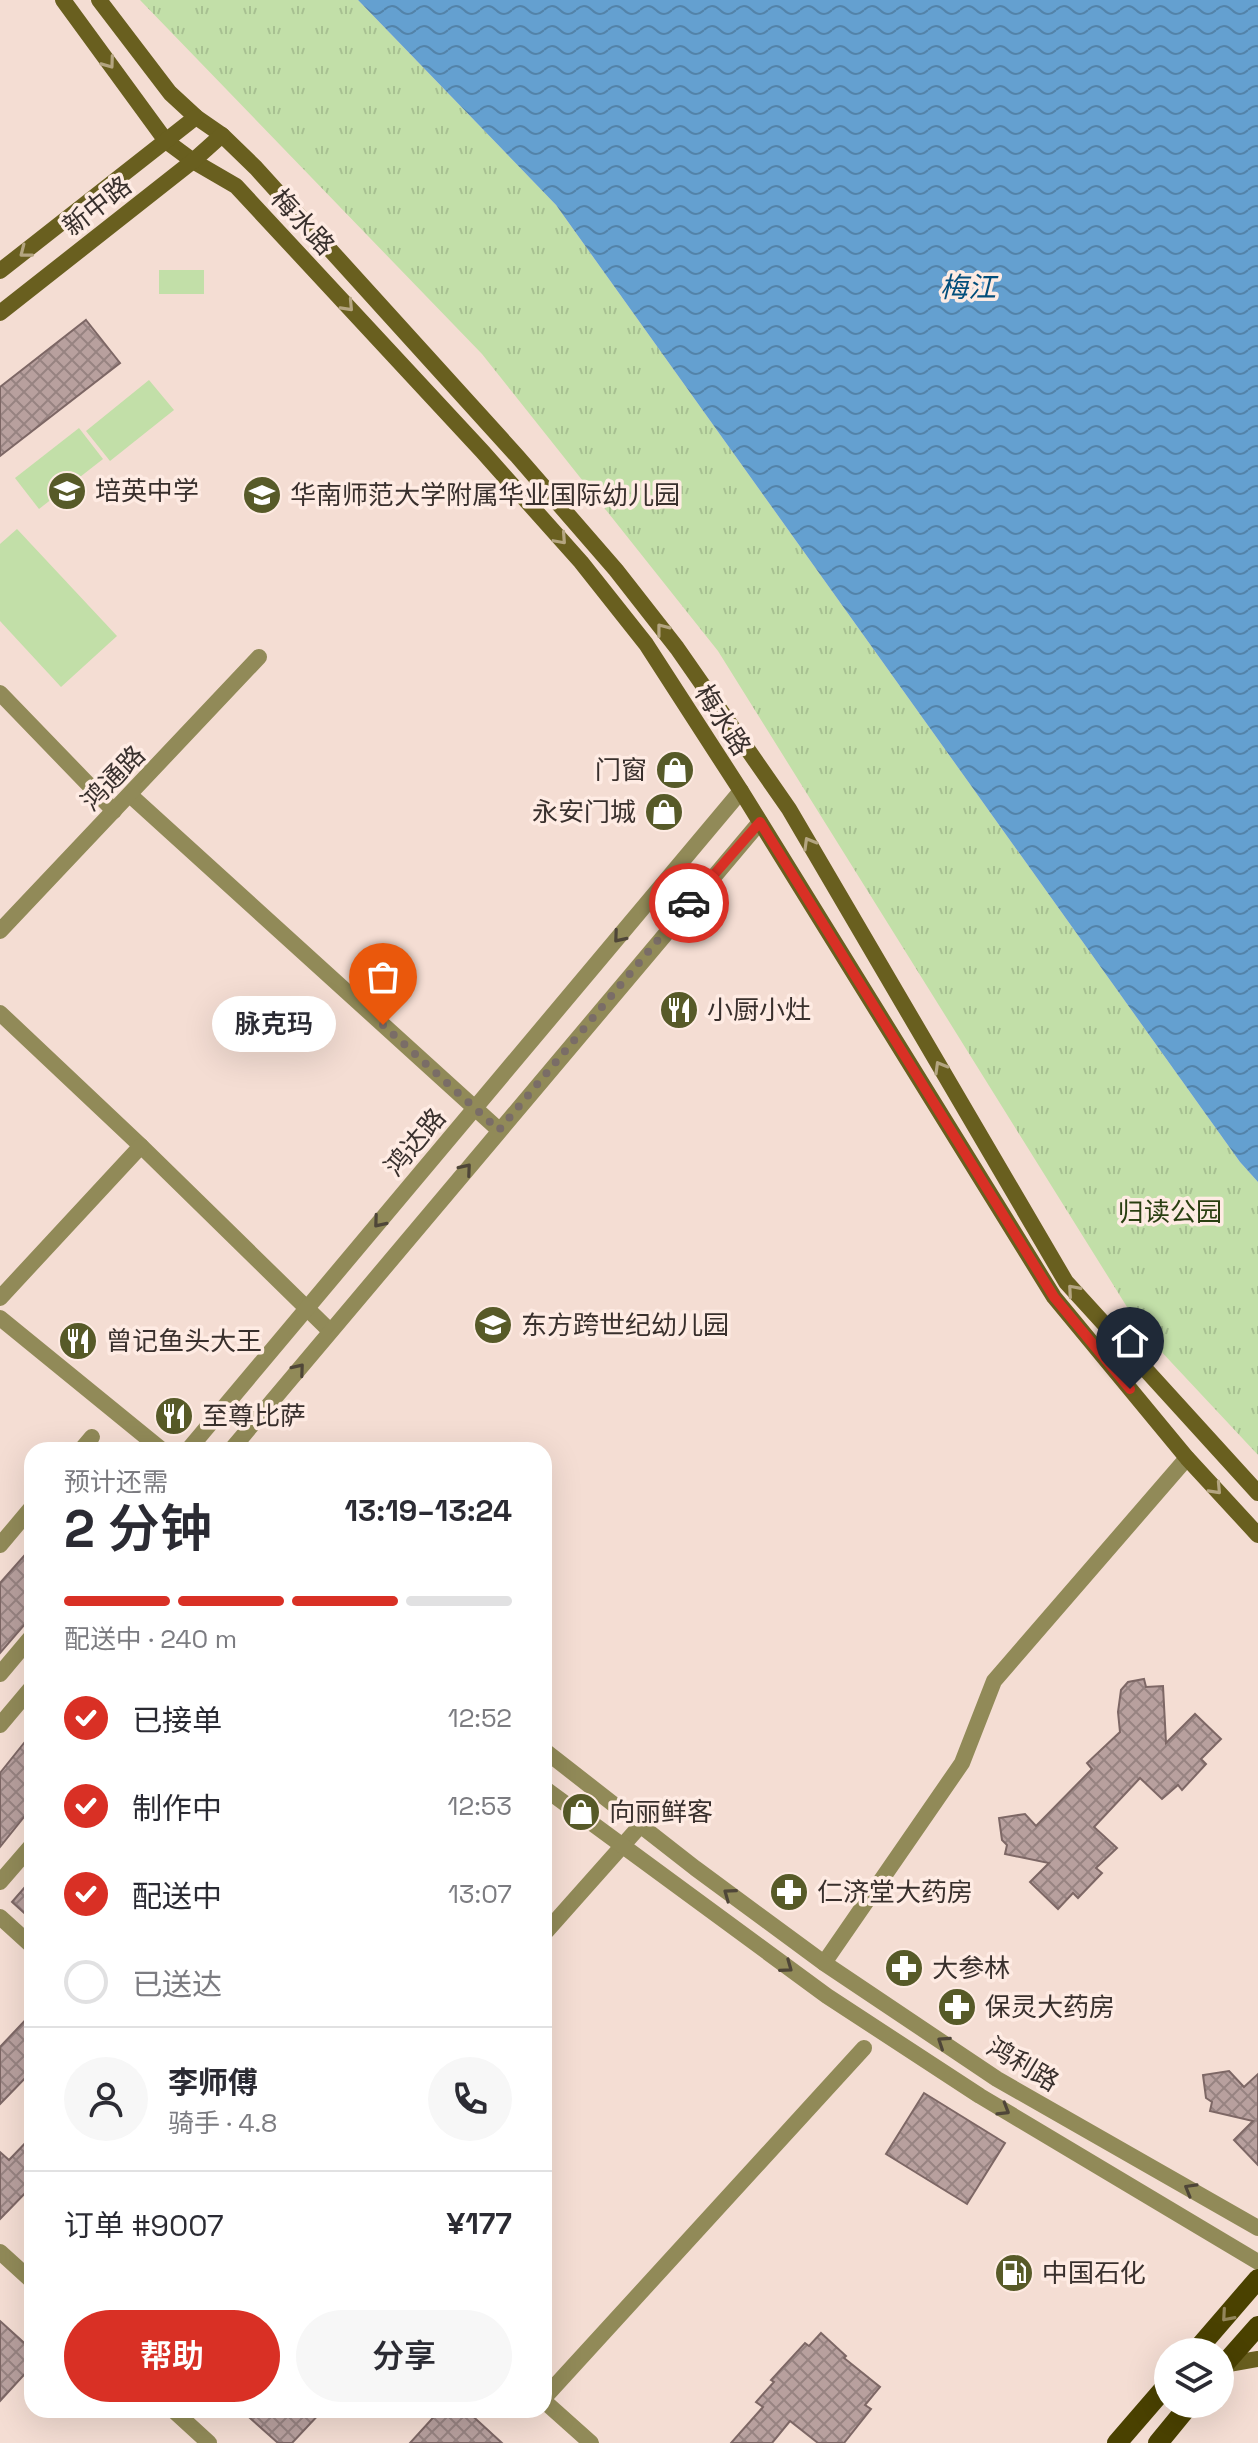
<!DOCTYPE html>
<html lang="zh">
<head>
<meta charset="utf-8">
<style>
  :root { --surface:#fff; --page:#f7f7f7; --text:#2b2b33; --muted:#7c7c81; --line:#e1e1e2; --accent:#d93025 }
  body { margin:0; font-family:"Space Grotesk","Noto Sans SC",sans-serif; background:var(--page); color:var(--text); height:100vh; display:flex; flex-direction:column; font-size:30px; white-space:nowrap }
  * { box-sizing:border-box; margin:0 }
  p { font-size:26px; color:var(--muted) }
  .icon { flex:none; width:44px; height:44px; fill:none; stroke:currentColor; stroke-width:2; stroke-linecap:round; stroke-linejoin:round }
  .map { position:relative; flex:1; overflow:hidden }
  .sheet { position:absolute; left:24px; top:1442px; width:528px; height:976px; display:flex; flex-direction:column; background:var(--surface); border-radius:24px; box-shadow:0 8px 32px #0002 }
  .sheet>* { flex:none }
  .buttons { position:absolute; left:1154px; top:2338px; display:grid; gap:16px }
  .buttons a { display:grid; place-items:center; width:80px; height:80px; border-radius:50%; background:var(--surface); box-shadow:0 8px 32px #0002; font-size:40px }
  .pin { position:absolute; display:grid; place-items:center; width:68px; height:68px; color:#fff; margin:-82px -34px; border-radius:50% 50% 50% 0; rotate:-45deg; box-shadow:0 0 8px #0007 }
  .pin .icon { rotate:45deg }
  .courier { position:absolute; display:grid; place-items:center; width:80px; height:80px; margin:-40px; border:6px solid #d93025; border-radius:50%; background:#fff; color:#222; box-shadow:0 2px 10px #0007 }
  .bubble { position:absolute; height:56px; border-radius:28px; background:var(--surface); box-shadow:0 8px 32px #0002; font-size:26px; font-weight:600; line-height:56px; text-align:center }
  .head em { font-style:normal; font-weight:600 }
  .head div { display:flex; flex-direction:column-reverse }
  .head { display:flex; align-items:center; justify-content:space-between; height:136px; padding:0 40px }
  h1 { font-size:52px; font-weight:600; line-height:60px }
  .bar { display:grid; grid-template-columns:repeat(4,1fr); gap:12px 8px; align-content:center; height:96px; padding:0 40px }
  .bar i { height:10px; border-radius:6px; background:var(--line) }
  .bar .current { background:var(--accent) }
  .bar p { grid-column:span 4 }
  .line { display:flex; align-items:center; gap:20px; padding:0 40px; border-top:2px solid var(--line) }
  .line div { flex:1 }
  .round { display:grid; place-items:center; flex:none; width:84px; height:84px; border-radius:42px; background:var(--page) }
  ol { padding:0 40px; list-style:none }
  li { display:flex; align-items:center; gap:24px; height:88px }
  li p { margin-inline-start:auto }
  li .icon { padding:8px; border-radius:50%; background:var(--accent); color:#fff; stroke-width:4 }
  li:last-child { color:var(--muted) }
  li i { width:44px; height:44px; border:4px solid var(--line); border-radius:50% }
  .primary-button { display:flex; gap:16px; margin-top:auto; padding:16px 40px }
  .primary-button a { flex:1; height:92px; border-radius:48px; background:var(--accent); color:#fff; font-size:32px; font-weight:600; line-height:92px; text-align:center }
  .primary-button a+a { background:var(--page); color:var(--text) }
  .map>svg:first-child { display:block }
</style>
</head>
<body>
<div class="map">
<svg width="1258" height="2443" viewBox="0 0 1258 2443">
  <defs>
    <pattern id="park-tufts" width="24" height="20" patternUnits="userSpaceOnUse" patternTransform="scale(2)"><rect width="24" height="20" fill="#c2dfa8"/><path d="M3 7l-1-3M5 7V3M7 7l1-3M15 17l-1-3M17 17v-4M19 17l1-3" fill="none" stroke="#a7c091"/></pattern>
    <pattern id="water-waves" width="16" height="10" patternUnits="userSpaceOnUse" patternTransform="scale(2)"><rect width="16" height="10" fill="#64a0d0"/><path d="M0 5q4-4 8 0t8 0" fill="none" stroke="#5383a9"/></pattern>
    <pattern id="building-cross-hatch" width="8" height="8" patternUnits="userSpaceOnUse" patternTransform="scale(2)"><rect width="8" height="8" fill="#b8a09e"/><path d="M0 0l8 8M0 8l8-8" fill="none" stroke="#978381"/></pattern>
  </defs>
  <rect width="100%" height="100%" fill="#f4ddd3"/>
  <polygon fill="url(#park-tufts)" points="140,0 358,0 556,205 1240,1162 1258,1182 1258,1455 1142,1331 718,651 482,354"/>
  <g fill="#c2dfa8">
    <rect x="159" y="270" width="45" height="24"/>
    <polygon points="149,380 174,410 110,461 86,431"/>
    <polygon points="79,428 103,459 39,509 15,478"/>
    <polygon points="17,529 117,636 61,687 0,621 0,544"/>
  </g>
  <polygon fill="url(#water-waves)" points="358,0 1258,0 1258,1182 1240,1162 556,205"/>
  <g fill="url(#building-cross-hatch)" stroke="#7d6765" stroke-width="2">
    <polygon points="86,320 120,363 0,456 0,387"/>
    <polygon points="32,1547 32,1616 0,1653 0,1583"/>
    <polygon points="1144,1679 1146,1687 1163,1686 1166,1743 1195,1714 1221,1739 1201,1759 1206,1764 1182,1790 1178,1785 1162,1799 1140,1778 1094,1827 1117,1848 1096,1868 1102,1873 1078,1898 1073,1893 1058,1909 1030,1882 1049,1863 1005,1854 1007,1845 1002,1840 999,1818 1025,1814 1036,1826 1092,1769 1087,1763 1120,1732 1118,1712 1121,1690 1128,1682"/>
    <polygon points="32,1733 32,1807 0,1847 0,1773"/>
    <polygon points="32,1879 32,1920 12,1902"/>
    <polygon points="32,2013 32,2071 0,2104 0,2047"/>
    <polygon points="1229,2071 1244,2087 1258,2074 1258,2165 1234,2140 1253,2121 1210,2111 1212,2102 1206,2098 1203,2075"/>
    <polygon points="924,2093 1005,2143 967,2204 886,2154"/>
    <polygon points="32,2136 32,2186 0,2219 0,2152 9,2160"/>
    <polygon points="0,2321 32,2350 32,2366 0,2401"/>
    <polygon points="821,2333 846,2356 844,2358 880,2387 865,2405 871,2409 844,2443 818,2443 790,2421 772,2443 731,2443 763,2407 756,2402 774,2382 771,2380 805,2343 809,2346"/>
    <polygon points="241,2410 323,2410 292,2443 278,2443"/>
    <polygon points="440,2410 466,2410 502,2443 410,2443"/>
  </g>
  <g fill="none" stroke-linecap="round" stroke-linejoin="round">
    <g stroke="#918a58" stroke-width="16">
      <polyline points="0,693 114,811"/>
      <polyline points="130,795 499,1130"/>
      <polyline points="0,1013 141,1146 330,1331"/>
      <polyline points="0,1298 141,1146"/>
      <polyline points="0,1318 162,1450"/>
      <polyline points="81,1450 92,1437"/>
      <polyline points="0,1545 32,1507"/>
      <polyline points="0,1882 32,1845"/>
      <polyline points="544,1934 640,1826"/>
      <polyline points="824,1963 962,1763 994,1681 1187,1458"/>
      <polyline points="0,2252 32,2281"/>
      <polyline points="544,2398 864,2048"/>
      <polyline points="173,2410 209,2443"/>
    </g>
    <g stroke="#918a58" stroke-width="16">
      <polyline points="0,931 259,657"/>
      <polyline points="188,1450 741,791"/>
      <polyline points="231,1450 760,822"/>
      <polyline points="0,1674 32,1636"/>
      <polyline points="0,1725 32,1687"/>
      <polyline points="544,1750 695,1868 824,1963 997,2079 1258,2228"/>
      <polyline points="544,1788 827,1996 980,2096 1258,2262"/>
      <polyline points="0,1917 32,1946"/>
      <polyline points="544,2401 591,2443"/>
    </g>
    <g stroke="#695f1f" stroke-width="16">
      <polyline points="63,0 166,141 193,161 236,186 482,451 581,562 646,644 741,791 1054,1297 1187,1458 1258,1535"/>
      <polyline points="99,0 170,93 196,117 222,135 256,168 517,456 616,570 677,648 789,809 1066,1282 1258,1493"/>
      <polyline points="0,271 196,117"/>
      <polyline points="0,313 193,161 222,135"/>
      <polyline points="1223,2365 1258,2359"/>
    </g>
    <g stroke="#4a4100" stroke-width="20">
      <polyline points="1195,2352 1258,2279"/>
      <polyline points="1220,2369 1258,2326"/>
      <polyline points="1117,2443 1168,2384"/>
      <polyline points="1158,2443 1190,2404"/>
    </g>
  </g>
  <defs><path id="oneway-chevron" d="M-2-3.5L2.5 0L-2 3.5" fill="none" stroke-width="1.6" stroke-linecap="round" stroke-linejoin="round" transform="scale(2)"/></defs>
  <g stroke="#b4a581">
    <use href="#oneway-chevron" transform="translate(109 63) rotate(54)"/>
    <use href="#oneway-chevron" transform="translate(25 252) rotate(142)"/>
    <use href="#oneway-chevron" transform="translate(348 306) rotate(47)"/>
    <use href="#oneway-chevron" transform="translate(561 539) rotate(48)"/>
    <use href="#oneway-chevron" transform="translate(662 629) rotate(-128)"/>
    <use href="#oneway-chevron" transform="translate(809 843) rotate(-120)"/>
    <use href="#oneway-chevron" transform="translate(940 1067) rotate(-120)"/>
    <use href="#oneway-chevron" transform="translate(1073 1290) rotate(-131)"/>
    <use href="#oneway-chevron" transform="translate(1216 1489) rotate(47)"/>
  </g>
  <g stroke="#4f4638">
    <use href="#oneway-chevron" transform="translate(619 937) rotate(130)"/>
    <use href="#oneway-chevron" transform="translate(466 1169) rotate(-50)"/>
    <use href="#oneway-chevron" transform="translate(379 1222) rotate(130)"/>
    <use href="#oneway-chevron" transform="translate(299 1369) rotate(-50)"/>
    <use href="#oneway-chevron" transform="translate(729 1894) rotate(-144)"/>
    <use href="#oneway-chevron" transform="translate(787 1967) rotate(36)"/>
    <use href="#oneway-chevron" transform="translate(943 2042) rotate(-146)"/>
    <use href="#oneway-chevron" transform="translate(1004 2110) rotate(31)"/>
    <use href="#oneway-chevron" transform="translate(1190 2189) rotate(-150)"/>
  </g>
  <use stroke="#92855b" href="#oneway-chevron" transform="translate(1227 2316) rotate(131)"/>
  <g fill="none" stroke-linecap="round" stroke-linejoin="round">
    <polyline stroke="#7a6d67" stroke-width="8" stroke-dasharray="0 14.4" points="383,1025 499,1130 689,903"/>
    <polyline stroke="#d93025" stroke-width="10" points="689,903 760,822 1054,1297 1130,1389"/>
  </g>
  <defs>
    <g id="school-disc" transform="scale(2)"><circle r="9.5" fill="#575a28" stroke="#feebe3"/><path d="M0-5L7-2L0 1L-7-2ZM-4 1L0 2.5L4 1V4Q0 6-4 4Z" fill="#fff"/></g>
    <g id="shop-disc" transform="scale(2)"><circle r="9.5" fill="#575a28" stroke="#feebe3"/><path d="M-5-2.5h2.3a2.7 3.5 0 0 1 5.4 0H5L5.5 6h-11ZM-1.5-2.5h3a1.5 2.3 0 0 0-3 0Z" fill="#fff"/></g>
    <g id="restaurant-disc" transform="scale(2)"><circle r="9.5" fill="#575a28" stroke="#feebe3"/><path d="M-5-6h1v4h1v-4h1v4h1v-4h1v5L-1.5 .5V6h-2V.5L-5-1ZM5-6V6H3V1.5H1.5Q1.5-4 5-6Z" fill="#fff"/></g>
    <g id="pharmacy-disc" transform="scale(2)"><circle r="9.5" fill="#575a28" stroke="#feebe3"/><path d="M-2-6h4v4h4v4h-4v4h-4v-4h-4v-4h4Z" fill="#fff"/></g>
    <g id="fuel-disc" transform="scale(2)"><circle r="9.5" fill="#575a28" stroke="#feebe3"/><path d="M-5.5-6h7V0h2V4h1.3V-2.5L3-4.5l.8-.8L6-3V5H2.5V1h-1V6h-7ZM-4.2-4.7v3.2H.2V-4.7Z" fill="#fff"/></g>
  </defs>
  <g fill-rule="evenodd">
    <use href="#school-disc" x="67" y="491"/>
    <use href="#school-disc" x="262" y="495"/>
    <use href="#shop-disc" x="675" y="770"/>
    <use href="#shop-disc" x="664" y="812"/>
    <use href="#restaurant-disc" x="679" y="1010"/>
    <use href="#school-disc" x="493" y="1325"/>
    <use href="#restaurant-disc" x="78" y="1341"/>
    <use href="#restaurant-disc" x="174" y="1416"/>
    <use href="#shop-disc" x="581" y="1812"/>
    <use href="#pharmacy-disc" x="789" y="1892"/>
    <use href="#pharmacy-disc" x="904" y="1968"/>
    <use href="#pharmacy-disc" x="957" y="2007"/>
    <use href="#fuel-disc" x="1014" y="2273"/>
  </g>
  <g text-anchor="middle" stroke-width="7" stroke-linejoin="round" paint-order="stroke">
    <g font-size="26" fill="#39302d" stroke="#feebe3">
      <text transform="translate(97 206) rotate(-38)" y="9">新中路</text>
      <text transform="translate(303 222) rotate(47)" y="9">梅水路</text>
      <text transform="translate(723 720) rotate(57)" y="9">梅水路</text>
      <text transform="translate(113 778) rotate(-46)" y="9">鸿通路</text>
      <text transform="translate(415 1142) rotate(-50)" y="9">鸿达路</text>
      <text transform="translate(1023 2064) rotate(31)" y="9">鸿利路</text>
    </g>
    <g font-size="26" fill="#39302d" stroke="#feebe3" text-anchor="start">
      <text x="95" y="500">培英中学</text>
      <text x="290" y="504">华南师范大学附属华业国际幼儿园</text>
      <text x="647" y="779" text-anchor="end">门窗</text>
      <text x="636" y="821" text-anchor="end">永安门城</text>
      <text x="707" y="1019">小厨小灶</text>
      <text x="521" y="1334">东方跨世纪幼儿园</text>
      <text x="106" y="1350">曾记鱼头大王</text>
      <text x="202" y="1425">至尊比萨</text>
      <text x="609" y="1821">向丽鲜客</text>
      <text x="817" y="1901">仁济堂大药房</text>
      <text x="932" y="1977">大参林</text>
      <text x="985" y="2016">保灵大药房</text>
      <text x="1042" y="2282">中国石化</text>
    </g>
    <g font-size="26" fill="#2a3f11" stroke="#feebe3">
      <text x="1170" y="1221">归读公园</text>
    </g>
    <g font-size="28" font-style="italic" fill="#024e7b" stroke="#feebe3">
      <text x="968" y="297">梅江</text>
    </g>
  </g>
</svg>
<div class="buttons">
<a><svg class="icon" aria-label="layers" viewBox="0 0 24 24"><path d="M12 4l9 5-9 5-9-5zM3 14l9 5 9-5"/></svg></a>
</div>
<div class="pin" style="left:383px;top:1025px;background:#ea580c"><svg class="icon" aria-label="bag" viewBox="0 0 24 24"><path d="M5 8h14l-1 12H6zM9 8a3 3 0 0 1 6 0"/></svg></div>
<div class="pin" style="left:1130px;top:1389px;background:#1f2937"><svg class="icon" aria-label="home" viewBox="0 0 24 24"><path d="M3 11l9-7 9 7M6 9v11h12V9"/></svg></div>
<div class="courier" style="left:689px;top:903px"><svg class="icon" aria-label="car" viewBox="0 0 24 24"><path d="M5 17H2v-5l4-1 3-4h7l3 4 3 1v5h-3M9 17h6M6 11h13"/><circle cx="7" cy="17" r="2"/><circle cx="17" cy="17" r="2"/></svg></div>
<div class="bubble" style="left:212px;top:996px;width:124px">脉克玛</div>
<section class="sheet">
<div class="head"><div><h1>2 分钟</h1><p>预计还需</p></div><em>13:19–13:24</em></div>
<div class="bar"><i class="current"></i><i class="current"></i><i class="current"></i><i></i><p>配送中 · 240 m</p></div>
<ol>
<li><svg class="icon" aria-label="check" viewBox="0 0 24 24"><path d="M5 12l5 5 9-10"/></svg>已接单<p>12:52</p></li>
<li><svg class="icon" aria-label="check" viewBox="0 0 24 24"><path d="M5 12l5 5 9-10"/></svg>制作中<p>12:53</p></li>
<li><svg class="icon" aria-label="check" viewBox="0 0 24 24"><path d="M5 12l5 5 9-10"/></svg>配送中<p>13:07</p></li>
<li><i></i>已送达</li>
</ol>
<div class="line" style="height:144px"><a class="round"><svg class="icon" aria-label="person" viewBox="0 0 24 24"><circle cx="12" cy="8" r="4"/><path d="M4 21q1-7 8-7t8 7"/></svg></a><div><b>李师傅</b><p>骑手 · 4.8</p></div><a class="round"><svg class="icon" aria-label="phone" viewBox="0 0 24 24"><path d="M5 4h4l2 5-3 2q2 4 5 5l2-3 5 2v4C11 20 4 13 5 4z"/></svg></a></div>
<div class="line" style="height:104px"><div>订单 #9007</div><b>¥177</b></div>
<div class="primary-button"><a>帮助</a><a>分享</a></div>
</section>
</div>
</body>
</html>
